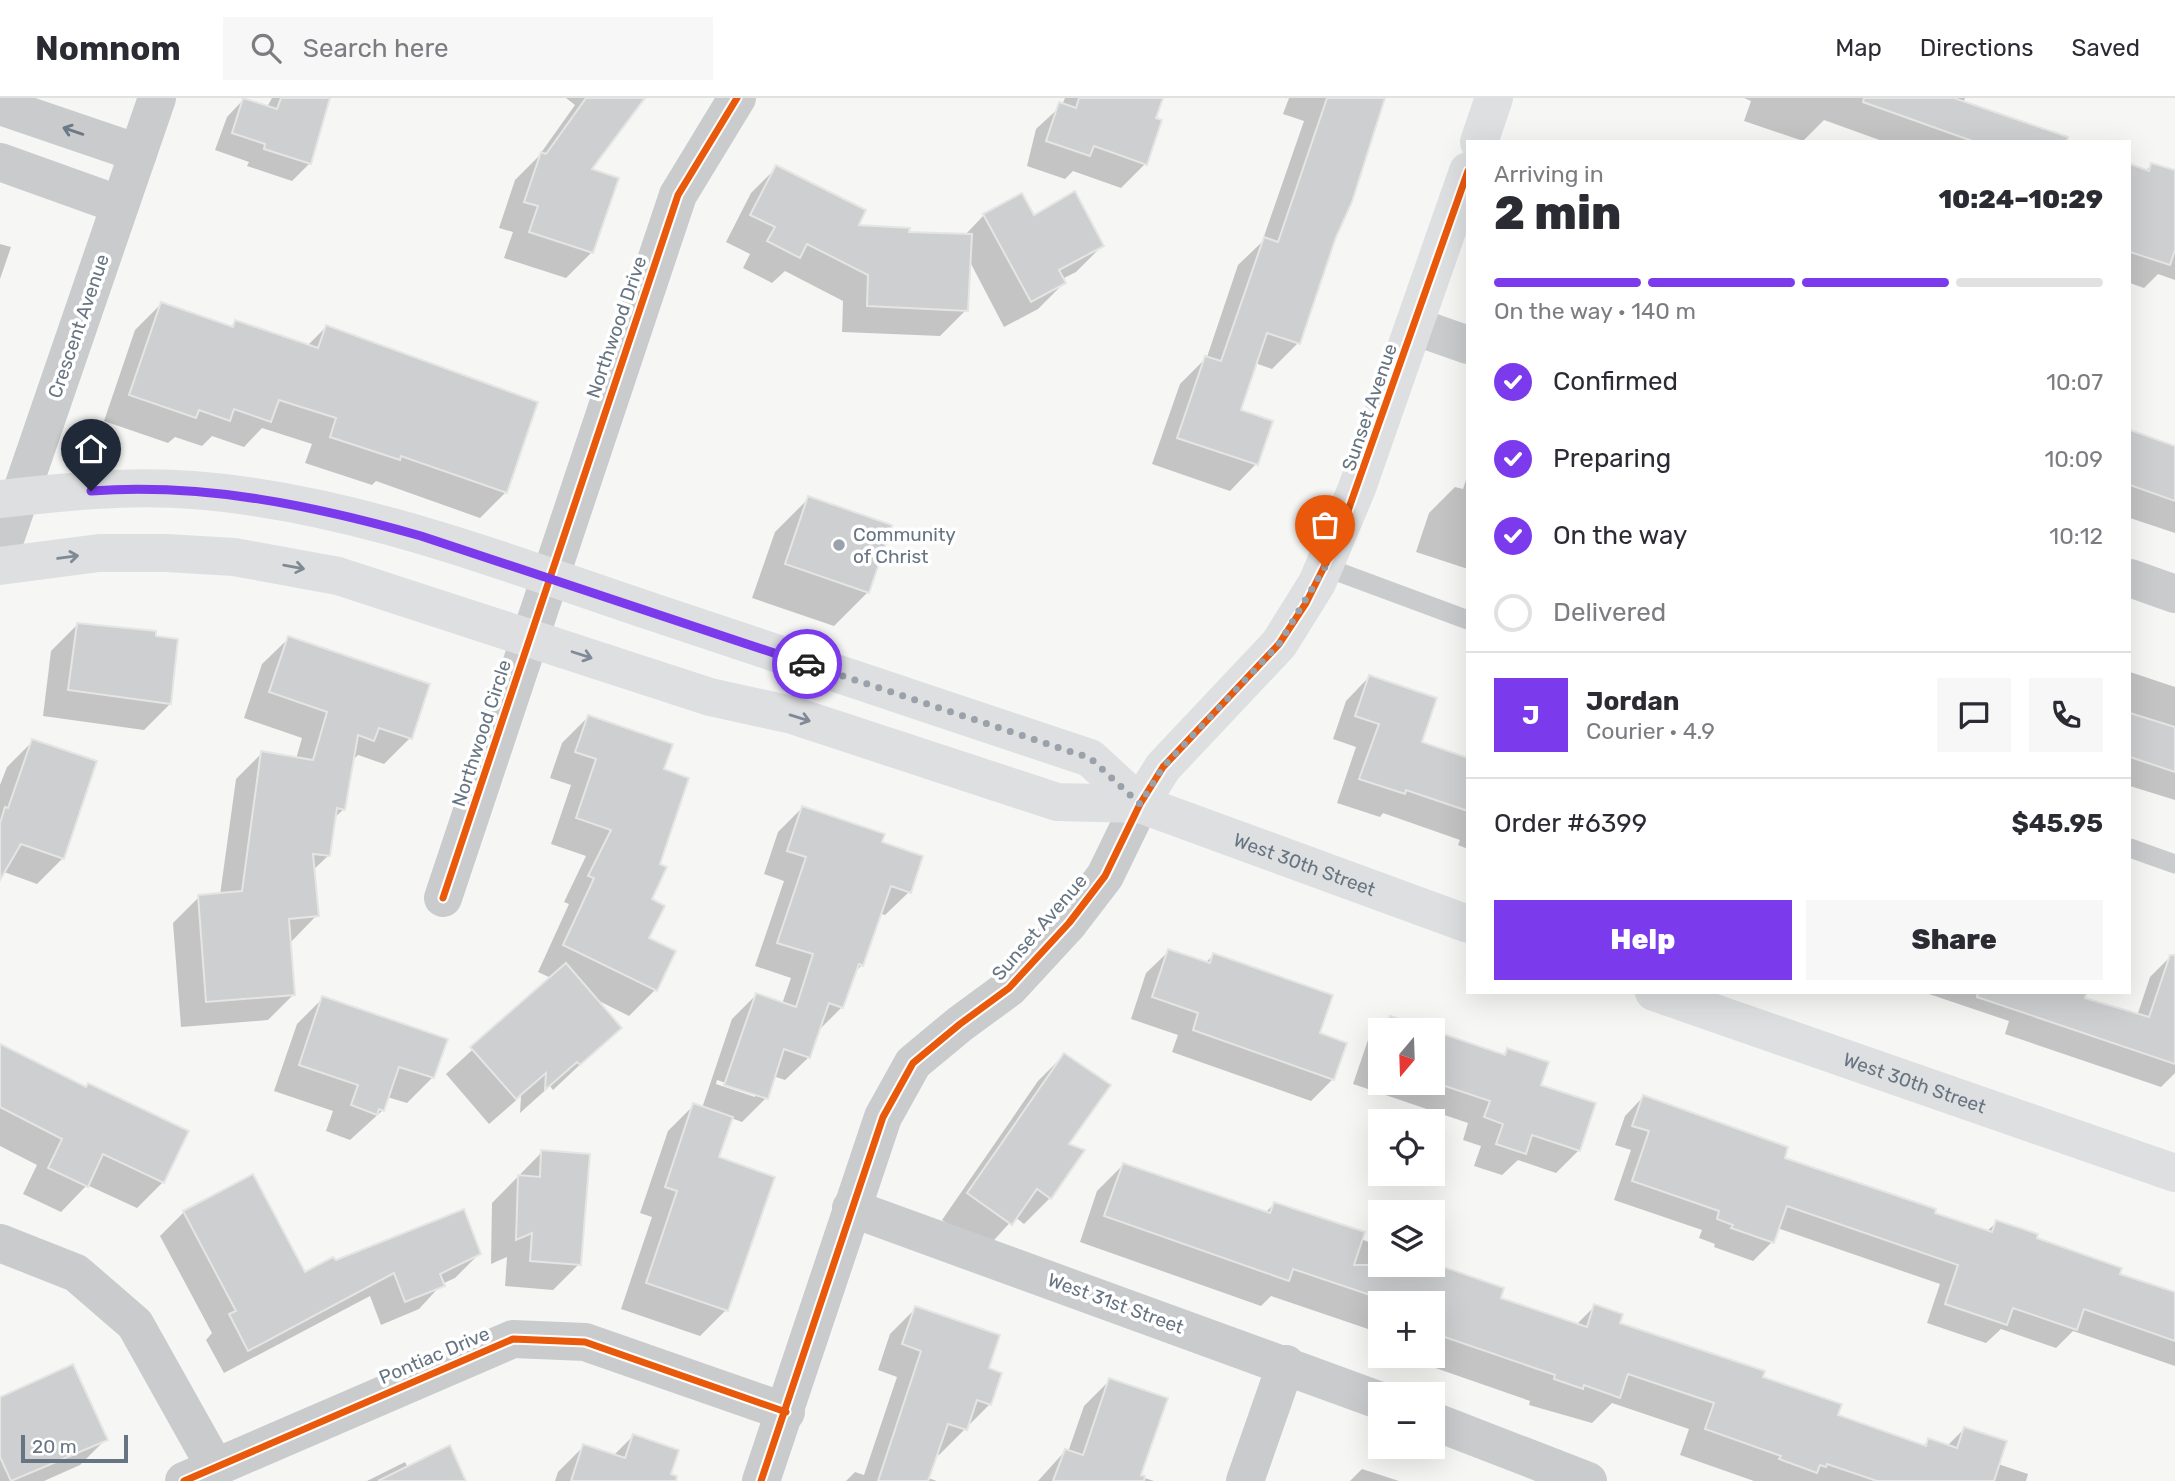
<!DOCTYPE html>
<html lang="en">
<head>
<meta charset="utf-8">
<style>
  :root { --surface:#fff; --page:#f7f7f7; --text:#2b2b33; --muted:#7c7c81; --line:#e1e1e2; --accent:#7c3aed }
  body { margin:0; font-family:Rubik,sans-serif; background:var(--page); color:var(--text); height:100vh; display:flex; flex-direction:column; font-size:26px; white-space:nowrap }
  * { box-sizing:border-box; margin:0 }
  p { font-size:23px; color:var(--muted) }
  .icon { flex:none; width:38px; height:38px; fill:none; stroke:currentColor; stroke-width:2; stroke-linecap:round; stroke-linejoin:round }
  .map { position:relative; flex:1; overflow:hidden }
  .drawer { position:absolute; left:1466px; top:42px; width:665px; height:854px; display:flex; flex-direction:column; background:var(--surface); border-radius:0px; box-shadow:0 7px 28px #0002 }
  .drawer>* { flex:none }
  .needle { width:46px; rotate:199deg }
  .tools { position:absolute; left:1368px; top:920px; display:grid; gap:14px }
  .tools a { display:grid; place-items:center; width:77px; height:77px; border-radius:0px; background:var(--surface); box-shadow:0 7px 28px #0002; font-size:35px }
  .scale { position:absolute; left:21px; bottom:18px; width:107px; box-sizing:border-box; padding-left:7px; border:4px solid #677583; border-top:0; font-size:19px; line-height:24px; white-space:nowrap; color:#677583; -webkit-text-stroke:5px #fff; paint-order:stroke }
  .pin { position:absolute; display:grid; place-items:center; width:60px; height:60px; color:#fff; margin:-72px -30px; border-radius:50% 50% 50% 0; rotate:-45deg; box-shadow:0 0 7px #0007 }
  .pin .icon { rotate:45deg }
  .courier { position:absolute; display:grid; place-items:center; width:70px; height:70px; margin:-35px; border:5px solid #7c3aed; border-radius:50%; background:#fff; color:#222; box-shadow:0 2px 9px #0007 }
  .overview em { font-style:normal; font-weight:800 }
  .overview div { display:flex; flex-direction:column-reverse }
  .overview { display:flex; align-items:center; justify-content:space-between; height:119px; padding:0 28px }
  h1 { font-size:46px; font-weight:800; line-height:52px }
  .bar { display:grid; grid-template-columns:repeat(4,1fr); gap:10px 7px; align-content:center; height:84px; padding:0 28px }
  .bar i { height:9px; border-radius:5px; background:var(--line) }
  .bar .active { background:var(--accent) }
  .bar p { grid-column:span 4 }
  .line { display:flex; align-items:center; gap:18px; padding:0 28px; border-top:2px solid var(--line) }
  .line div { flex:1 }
  .round { display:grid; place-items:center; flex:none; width:74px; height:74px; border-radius:0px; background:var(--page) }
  ol { padding:0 28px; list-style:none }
  li { display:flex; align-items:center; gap:21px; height:77px }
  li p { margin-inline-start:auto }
  li .icon { padding:7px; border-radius:50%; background:var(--accent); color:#fff; stroke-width:4 }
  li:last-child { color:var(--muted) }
  li i { width:38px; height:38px; border:4px solid var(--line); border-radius:50% }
  .action { display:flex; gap:14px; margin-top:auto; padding:14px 28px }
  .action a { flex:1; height:80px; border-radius:0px; background:var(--accent); color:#fff; font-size:28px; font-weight:800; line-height:80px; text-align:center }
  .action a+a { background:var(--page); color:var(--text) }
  header { display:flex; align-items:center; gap:42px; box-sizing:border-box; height:98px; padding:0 35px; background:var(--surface); border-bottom:2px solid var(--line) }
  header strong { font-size:33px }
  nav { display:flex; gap:38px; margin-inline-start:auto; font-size:24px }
  .search { width:490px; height:63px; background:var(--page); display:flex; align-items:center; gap:18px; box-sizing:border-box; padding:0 24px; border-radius:0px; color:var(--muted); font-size:26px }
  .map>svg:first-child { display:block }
</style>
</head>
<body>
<header>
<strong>Nomnom</strong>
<div class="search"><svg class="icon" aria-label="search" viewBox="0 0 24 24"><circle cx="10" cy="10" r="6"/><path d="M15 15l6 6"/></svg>Search here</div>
<nav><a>Map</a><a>Directions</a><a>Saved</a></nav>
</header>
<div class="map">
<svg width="2175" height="1383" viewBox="0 0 2175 1383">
  <rect width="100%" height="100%" fill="#f6f6f5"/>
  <g fill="#0003" fill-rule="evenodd">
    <polygon points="272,0 329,0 309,66 292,83 247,68 249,64 215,52 227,19 244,1 267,9"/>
    <polygon points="566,0 642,0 590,72 592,154 566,180 504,160 513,134 499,130 515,82 538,59 575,7"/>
    <polygon points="1065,0 1162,0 1145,66 1121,90 1073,73 1065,81 1027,68 1036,31 1062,7"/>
    <polygon points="1289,0 1384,0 1298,245 1272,271 1255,265 1239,313 1271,324 1256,366 1230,393 1152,366 1180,286 1207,259 1238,167 1262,144 1304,23 1283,16"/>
    <polygon points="1744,0 1965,0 1963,5 2056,44 1885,44 1824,22 1803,43 1744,23 1751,3"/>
    <polygon points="2152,67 2175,74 2175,182 2158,176 2144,190 2130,185 2130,68 2145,73"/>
    <polygon points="777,69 856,129 964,138 984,117 1033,119 1102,148 1076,174 1062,181 1064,185 1038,211 1004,229 969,162 966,212 940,238 842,234 843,203 785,173 772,185 743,170 750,156 726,144 751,95"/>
    <polygon points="0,146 11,149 0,181"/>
    <polygon points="161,206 230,229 236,224 307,248 326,229 506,394 480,420 376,383 372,387 305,365 312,346 262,330 244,349 212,338 202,348 175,339 168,345 104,323 135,232"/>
    <polygon points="2130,334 2172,349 2175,358 2175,435 2130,420"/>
    <polygon points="1468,376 1468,471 1416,454 1429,415 1455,389 1463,391"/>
    <polygon points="809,400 868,494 834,528 752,500 775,434"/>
    <polygon points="77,527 170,606 144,632 43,618 51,553"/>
    <polygon points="289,540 410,640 384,666 358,657 352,663 344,711 334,720 328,758 313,772 317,817 291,844 294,896 268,922 181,929 173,825 199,799 220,797 236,681 262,655 296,661 302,640 244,620 262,566"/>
    <polygon points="2130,574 2175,589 2175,702 2130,688"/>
    <polygon points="1369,579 1420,645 1468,662 1468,751 1458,747 1460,742 1383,715 1380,719 1337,705 1356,649 1333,641 1346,603"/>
    <polygon points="588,619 662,672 657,767 649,802 647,840 655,892 629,918 595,901 619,930 553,992 550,988 520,1015 521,998 489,1026 446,976 551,880 538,874 569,806 564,804 586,758 551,746 571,687 550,680 562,645"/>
    <polygon points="33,643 63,760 37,786 4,774 0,779 0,687 7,669"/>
    <path d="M802 710 880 745 909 794 885 817 879 815 862 867 854 875 842 909 818 933 809 959 785 982 773 978 766 1000 742 1024 731 1020 717 1060 726 1212 700 1238 621 1211 652 1119 640 1115 668 1033 694 1007 702 1010 732 921 756 897 782 906 791 880 755 868 784 783 764 776 778 734ZM717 982 755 995V999L716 986Z"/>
    <polygon points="1169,853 1205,865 1214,857 1318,936 1333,981 1311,1003 1172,954 1178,937 1131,921 1146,875"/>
    <polygon points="2170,859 2175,860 2175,975 2161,989 2005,936 2009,923 1923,894 2085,894 2082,901 2137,918 2150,879"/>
    <polygon points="323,900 433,979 407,1005 387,999 383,1012 350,1042 326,1033 333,1013 274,993 297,926"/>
    <polygon points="1391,920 1429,933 1381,933 1381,985 1433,985 1433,934 1502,957 1508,952 1539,988 1593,1007 1578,1053 1556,1075 1518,1062 1502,1077 1474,1068 1481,1048 1463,1042 1468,1025 1353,986 1368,942"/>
    <polygon points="0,947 163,1084 137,1110 87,1087 61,1114 23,1096 37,1067 0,1048"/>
    <polygon points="1064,957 1050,1100 1024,1126 1015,1119 985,1152 942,1122 1038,983"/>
    <polygon points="1643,999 1782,1061 1986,1134 1997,1124 2118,1177 2175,1197 2175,1268 2073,1233 2056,1250 2001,1231 1986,1245 1927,1225 1940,1186 1777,1130 1772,1144 1753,1163 1714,1149 1715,1146 1699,1140 1702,1132 1614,1102 1631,1052 1615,1047 1625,1018"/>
    <polygon points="542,1054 579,1166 553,1192 505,1188 507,1159 491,1166 492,1105"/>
    <polygon points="1123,1067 1265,1115 1274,1106 1381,1149 1381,1167 1499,1201 1576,1227 1595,1208 1618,1226 1761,1280 1836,1319 1923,1348 1929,1342 1947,1348 1964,1331 1998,1366 2028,1376 2026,1383 1754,1383 1680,1357 1689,1331 1612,1305 1592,1325 1529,1307 1530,1303 1401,1258 1433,1258 1433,1206 1381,1206 1381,1245 1368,1241 1371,1232 1271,1198 1261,1208 1080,1144 1097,1093"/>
    <polygon points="184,1114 304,1176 335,1165 479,1156 455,1180 442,1186 419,1211 381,1227 370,1198 224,1275 206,1242 212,1235 160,1138"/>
    <polygon points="916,1210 987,1272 990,1306 939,1357 936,1356 928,1380 937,1383 846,1383 855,1374 864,1377 897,1279 878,1272 890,1236"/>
    <polygon points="1110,1282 1139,1378 1154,1383 1038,1383 1065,1353 1068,1354 1084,1308"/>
    <polygon points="0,1301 106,1341 80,1367 44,1383 0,1383"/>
    <polygon points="633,1338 667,1383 555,1383 558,1374 584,1348 613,1358"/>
    <polygon points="405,1364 408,1370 465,1383 367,1383"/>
    <polygon points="1362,1371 1399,1383 1350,1383"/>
  </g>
  <g fill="#cecfd0" stroke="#e5e5e4" stroke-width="2">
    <polygon points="243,0 277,11 281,0 330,0 311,66 264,51 265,46 232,35"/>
    <polygon points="586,0 645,0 592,71 619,80 593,155 529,134 538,108 524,104 541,54 546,56"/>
    <polygon points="1079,0 1163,0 1156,20 1162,22 1147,67 1094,48 1090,58 1046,43 1059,4 1076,10"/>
    <polygon points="1327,0 1385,0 1352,104 1336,139 1300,246 1267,235 1241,312 1273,323 1258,367 1177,340 1205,258 1221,263 1264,139 1278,144"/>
    <polygon points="1864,0 1954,0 2068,39 2067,44 1975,44 1863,4"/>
    <polygon points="2151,65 2175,72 2175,152 2170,167 2130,154 2130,66 2149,73"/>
    <polygon points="776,67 866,112 859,127 910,130 909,134 972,136 968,213 867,208 868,177 807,146 800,160 767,143 775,129 750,117"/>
    <polygon points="1075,93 1104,148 1059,172 1066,185 1031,204 983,116 1022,95 1034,117"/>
    <polygon points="161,204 233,229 235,222 318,250 326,227 538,304 507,395 401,358 400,362 330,339 336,320 279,302 271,324 234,311 230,323 199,312 196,320 129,297"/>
    <polygon points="2130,332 2175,348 2175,403 2130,387"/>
    <polygon points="808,398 892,427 869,495 785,466"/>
    <polygon points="77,525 156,533 156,538 178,541 171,606 68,592"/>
    <polygon points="288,538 430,586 412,641 379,630 374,643 358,637 345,712 337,710 330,758 313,756 319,818 289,821 295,897 206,904 198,797 242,793 261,653 313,662 327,614 269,594"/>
    <polygon points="1369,577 1437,600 1422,644 1468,660 1468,713 1406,692 1405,696 1359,681 1379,626 1355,618"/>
    <polygon points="2130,615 2175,629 2175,674 2130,659"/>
    <polygon points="588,617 673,646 664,671 689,680 660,766 667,769 652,801 665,808 649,840 676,853 657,893 563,847 594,780 588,778 611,732 576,720 596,661 575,654"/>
    <polygon points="32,641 97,663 64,761 21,746 0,782 0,725 5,709 8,710"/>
    <polygon points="802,708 885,736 882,744 923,758 911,795 891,788 863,868 859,866 843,910 829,905 810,960 784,951 768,1001 724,987 756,895 796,909 813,856 777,845 806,759 787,753"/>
    <polygon points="1168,851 1210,865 1213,855 1333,897 1320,935 1347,945 1334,982 1193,932 1198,915 1152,899"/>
    <polygon points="2170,857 2175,857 2175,966 1977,899 1978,894 2087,894 2085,900 2149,919"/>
    <polygon points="566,865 622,930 580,967 577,964 545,992 546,975 516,1001 470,949"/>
    <polygon points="322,898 448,941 434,980 399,969 384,1013 379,1011 377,1017 351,1007 358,987 299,967"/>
    <polygon points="1390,918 1505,957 1507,950 1549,964 1541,987 1596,1005 1580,1053 1532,1037 1526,1056 1496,1046 1503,1026 1484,1019 1490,1003 1433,984 1433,933 1385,933"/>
    <polygon points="0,946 86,989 88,985 189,1033 164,1085 103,1056 88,1089 48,1070 62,1041 0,1009"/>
    <polygon points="1064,955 1111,987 1069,1046 1085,1052 1051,1101 1037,1091 1012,1127 967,1095"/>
    <polygon points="1643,997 1788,1049 1785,1060 1936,1111 1935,1115 1992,1134 1996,1122 2038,1136 2037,1140 2122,1170 2120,1176 2175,1194 2175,1243 2084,1211 2077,1232 2013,1210 2007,1227 1945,1206 1958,1167 1787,1108 1774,1145 1731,1130 1733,1127 1717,1121 1719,1113 1632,1083 1649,1033 1632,1028"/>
    <polygon points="693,1005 733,1019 719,1059 775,1079 728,1213 646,1185 677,1093 665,1089"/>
    <polygon points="541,1052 590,1056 581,1167 530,1163 532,1135 516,1142 518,1077 540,1079"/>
    <polygon points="1123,1065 1270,1115 1274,1104 1365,1134 1354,1167 1438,1167 1504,1190 1501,1200 1587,1229 1594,1206 1623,1216 1620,1225 1765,1273 1763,1279 1842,1306 1838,1317 1926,1348 1928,1340 1957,1350 1964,1329 2007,1343 1994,1383 1877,1383 1827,1366 1826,1369 1820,1367 1817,1375 1779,1361 1781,1358 1705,1331 1714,1305 1628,1276 1620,1300 1584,1287 1583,1291 1554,1281 1555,1277 1433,1235 1433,1206 1397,1206 1293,1171 1289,1183 1104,1118"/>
    <polygon points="253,1076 305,1174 333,1159 336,1162 464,1111 481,1156 440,1176 445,1188 405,1204 394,1175 248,1253 229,1216 236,1213 183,1113"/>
    <polygon points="915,1208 1000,1237 989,1270 1002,1275 991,1307 977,1302 967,1332 948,1326 928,1383 878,1383 921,1253 902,1246"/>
    <polygon points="73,1266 108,1342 11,1383 0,1359 0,1299"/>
    <polygon points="1109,1280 1168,1300 1141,1377 1145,1378 1144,1383 1053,1383 1065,1351 1083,1357"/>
    <polygon points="633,1336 679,1352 671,1376 677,1378 676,1383 571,1383 583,1346 625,1360"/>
    <polygon points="450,1347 466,1383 378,1383"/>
  </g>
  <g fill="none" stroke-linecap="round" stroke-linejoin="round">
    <g stroke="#cacbcc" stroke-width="19">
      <polyline points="1325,469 1468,522"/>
      <polyline points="2130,750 2175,766"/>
    </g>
    <g stroke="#cacbcc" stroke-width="38">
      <polyline points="0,8 138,55"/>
      <polyline points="0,64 120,107"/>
      <polyline points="1414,228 1468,247"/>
      <polyline points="0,456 157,0"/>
      <polyline points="2130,480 2175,496"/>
      <polyline points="443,800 678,97 737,0"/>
      <polyline points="851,1110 1381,1303"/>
      <polyline points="0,1145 76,1175 135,1226 214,1367"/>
      <polyline points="1433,1323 1588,1383"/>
      <polyline points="184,1383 513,1241 585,1244 786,1314"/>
      <polyline points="761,1383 883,1019 913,965 960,926 1009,890 1069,825 1105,778 1140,706"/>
      <polyline points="1245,1383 1286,1266"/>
    </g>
    <g stroke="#dedfe0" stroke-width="38">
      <polyline points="1479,44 1494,0"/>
      <path d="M0 401C63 394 129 387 193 392 352 404 503 464 653 514 799 563 944 611 1090 660L1140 706"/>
      <path id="s1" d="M0 468 99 455H166L234 459 338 478 710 599 792 617 1057 704 1140 706 1468 826"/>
      <polyline points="1140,706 1163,669 1279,546 1317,485 1357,390 1468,73"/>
      <path id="s2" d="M1654 894 2175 1075"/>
    </g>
    <g stroke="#fff" stroke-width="11">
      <g id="cycleway">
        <polyline points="443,800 678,97 737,0"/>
        <polyline points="184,1383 513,1241 585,1244 786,1314"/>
        <polyline points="761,1383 883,1019 913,965 960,926 1009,890 1069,825 1105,778 1140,706 1163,669 1279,546 1306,505 1338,441 1468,73"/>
      </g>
    </g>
    <use href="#cycleway" stroke="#e8590c" stroke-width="7"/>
  </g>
  <defs><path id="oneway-shaft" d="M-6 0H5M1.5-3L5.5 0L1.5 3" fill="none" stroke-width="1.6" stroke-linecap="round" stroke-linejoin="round" transform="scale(1.75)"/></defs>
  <use stroke="#6c7987" href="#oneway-shaft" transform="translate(73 33) rotate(-161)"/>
  <g stroke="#7f8a96">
    <use href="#oneway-shaft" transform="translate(68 459) rotate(-8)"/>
    <use href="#oneway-shaft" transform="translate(294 469) rotate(10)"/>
    <use href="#oneway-shaft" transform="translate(582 557) rotate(18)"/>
    <use href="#oneway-shaft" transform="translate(800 620) rotate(17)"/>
  </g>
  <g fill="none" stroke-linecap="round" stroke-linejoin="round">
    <polyline stroke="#99a2ab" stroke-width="7" stroke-dasharray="0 12.6" points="807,566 1090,660 1140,706 1163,669 1279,546 1325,469"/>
    <path stroke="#7c3aed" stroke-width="9" d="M91 393C205 385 312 407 421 438L807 566"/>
  </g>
  <circle fill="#99a2ab" stroke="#fff" stroke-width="2.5" cx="839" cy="447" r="7"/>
  <g text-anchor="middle" stroke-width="7" stroke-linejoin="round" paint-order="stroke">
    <g font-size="19" fill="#677583" stroke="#fff">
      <text transform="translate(78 228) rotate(-71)" y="7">Crescent Avenue</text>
      <text transform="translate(616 229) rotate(-71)" y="7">Northwood Drive</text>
      <text transform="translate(1369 309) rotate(-71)" y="7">Sunset Avenue</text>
      <text transform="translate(481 635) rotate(-72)" y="7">Northwood Circle</text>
      <text dy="7" stroke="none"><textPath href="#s1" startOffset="1353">West 30th Street</textPath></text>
      <text transform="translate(1039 829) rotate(-49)" y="7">Sunset Avenue</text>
      <text dy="7" stroke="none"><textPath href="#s2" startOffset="276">West 30th Street</textPath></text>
      <text transform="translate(1116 1205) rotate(20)" y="7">West 31st Street</text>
      <text transform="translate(434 1257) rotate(-23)" y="7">Pontiac Drive</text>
    </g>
    <g font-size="19" fill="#677583" stroke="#fff" text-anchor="start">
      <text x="853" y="443">Community<tspan x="853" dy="22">of Christ</tspan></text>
    </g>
  </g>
</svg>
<div class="tools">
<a><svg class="needle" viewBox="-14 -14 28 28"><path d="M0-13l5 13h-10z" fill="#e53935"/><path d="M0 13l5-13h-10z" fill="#7c7c81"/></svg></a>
<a><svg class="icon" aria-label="locate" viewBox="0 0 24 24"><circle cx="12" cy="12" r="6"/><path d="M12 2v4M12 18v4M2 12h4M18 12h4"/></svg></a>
<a><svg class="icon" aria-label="layers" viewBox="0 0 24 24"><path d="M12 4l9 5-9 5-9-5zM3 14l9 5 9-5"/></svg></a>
<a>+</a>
<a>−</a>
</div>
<div class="scale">20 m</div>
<div class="pin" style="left:1325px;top:469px;background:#ea580c"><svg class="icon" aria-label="bag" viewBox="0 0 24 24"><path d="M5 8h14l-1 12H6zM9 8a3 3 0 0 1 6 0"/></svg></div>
<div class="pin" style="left:91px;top:393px;background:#1f2937"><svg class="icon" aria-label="home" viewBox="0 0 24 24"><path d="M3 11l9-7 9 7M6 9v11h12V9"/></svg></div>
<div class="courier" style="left:807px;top:566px"><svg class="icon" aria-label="car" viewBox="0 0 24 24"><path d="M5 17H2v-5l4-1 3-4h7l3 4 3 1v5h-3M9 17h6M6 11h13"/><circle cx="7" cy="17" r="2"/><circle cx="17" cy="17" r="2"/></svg></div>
<section class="drawer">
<div class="overview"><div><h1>2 min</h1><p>Arriving in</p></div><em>10:24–10:29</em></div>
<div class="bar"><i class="active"></i><i class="active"></i><i class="active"></i><i></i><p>On the way · 140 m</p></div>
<ol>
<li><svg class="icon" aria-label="check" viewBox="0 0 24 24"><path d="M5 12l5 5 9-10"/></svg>Confirmed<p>10:07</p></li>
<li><svg class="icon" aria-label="check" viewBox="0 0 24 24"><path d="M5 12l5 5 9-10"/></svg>Preparing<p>10:09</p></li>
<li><svg class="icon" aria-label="check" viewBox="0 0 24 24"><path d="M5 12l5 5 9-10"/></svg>On the way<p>10:12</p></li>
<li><i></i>Delivered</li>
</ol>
<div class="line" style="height:126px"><b class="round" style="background:var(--accent);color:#fff">J</b><div><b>Jordan</b><p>Courier · 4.9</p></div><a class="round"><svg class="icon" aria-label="chat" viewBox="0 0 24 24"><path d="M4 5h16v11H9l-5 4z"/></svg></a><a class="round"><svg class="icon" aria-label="phone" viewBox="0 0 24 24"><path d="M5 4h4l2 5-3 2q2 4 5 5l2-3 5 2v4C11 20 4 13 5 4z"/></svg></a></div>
<div class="line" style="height:91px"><div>Order #6399</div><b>$45.95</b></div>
<div class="action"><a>Help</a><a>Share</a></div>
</section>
</div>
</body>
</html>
